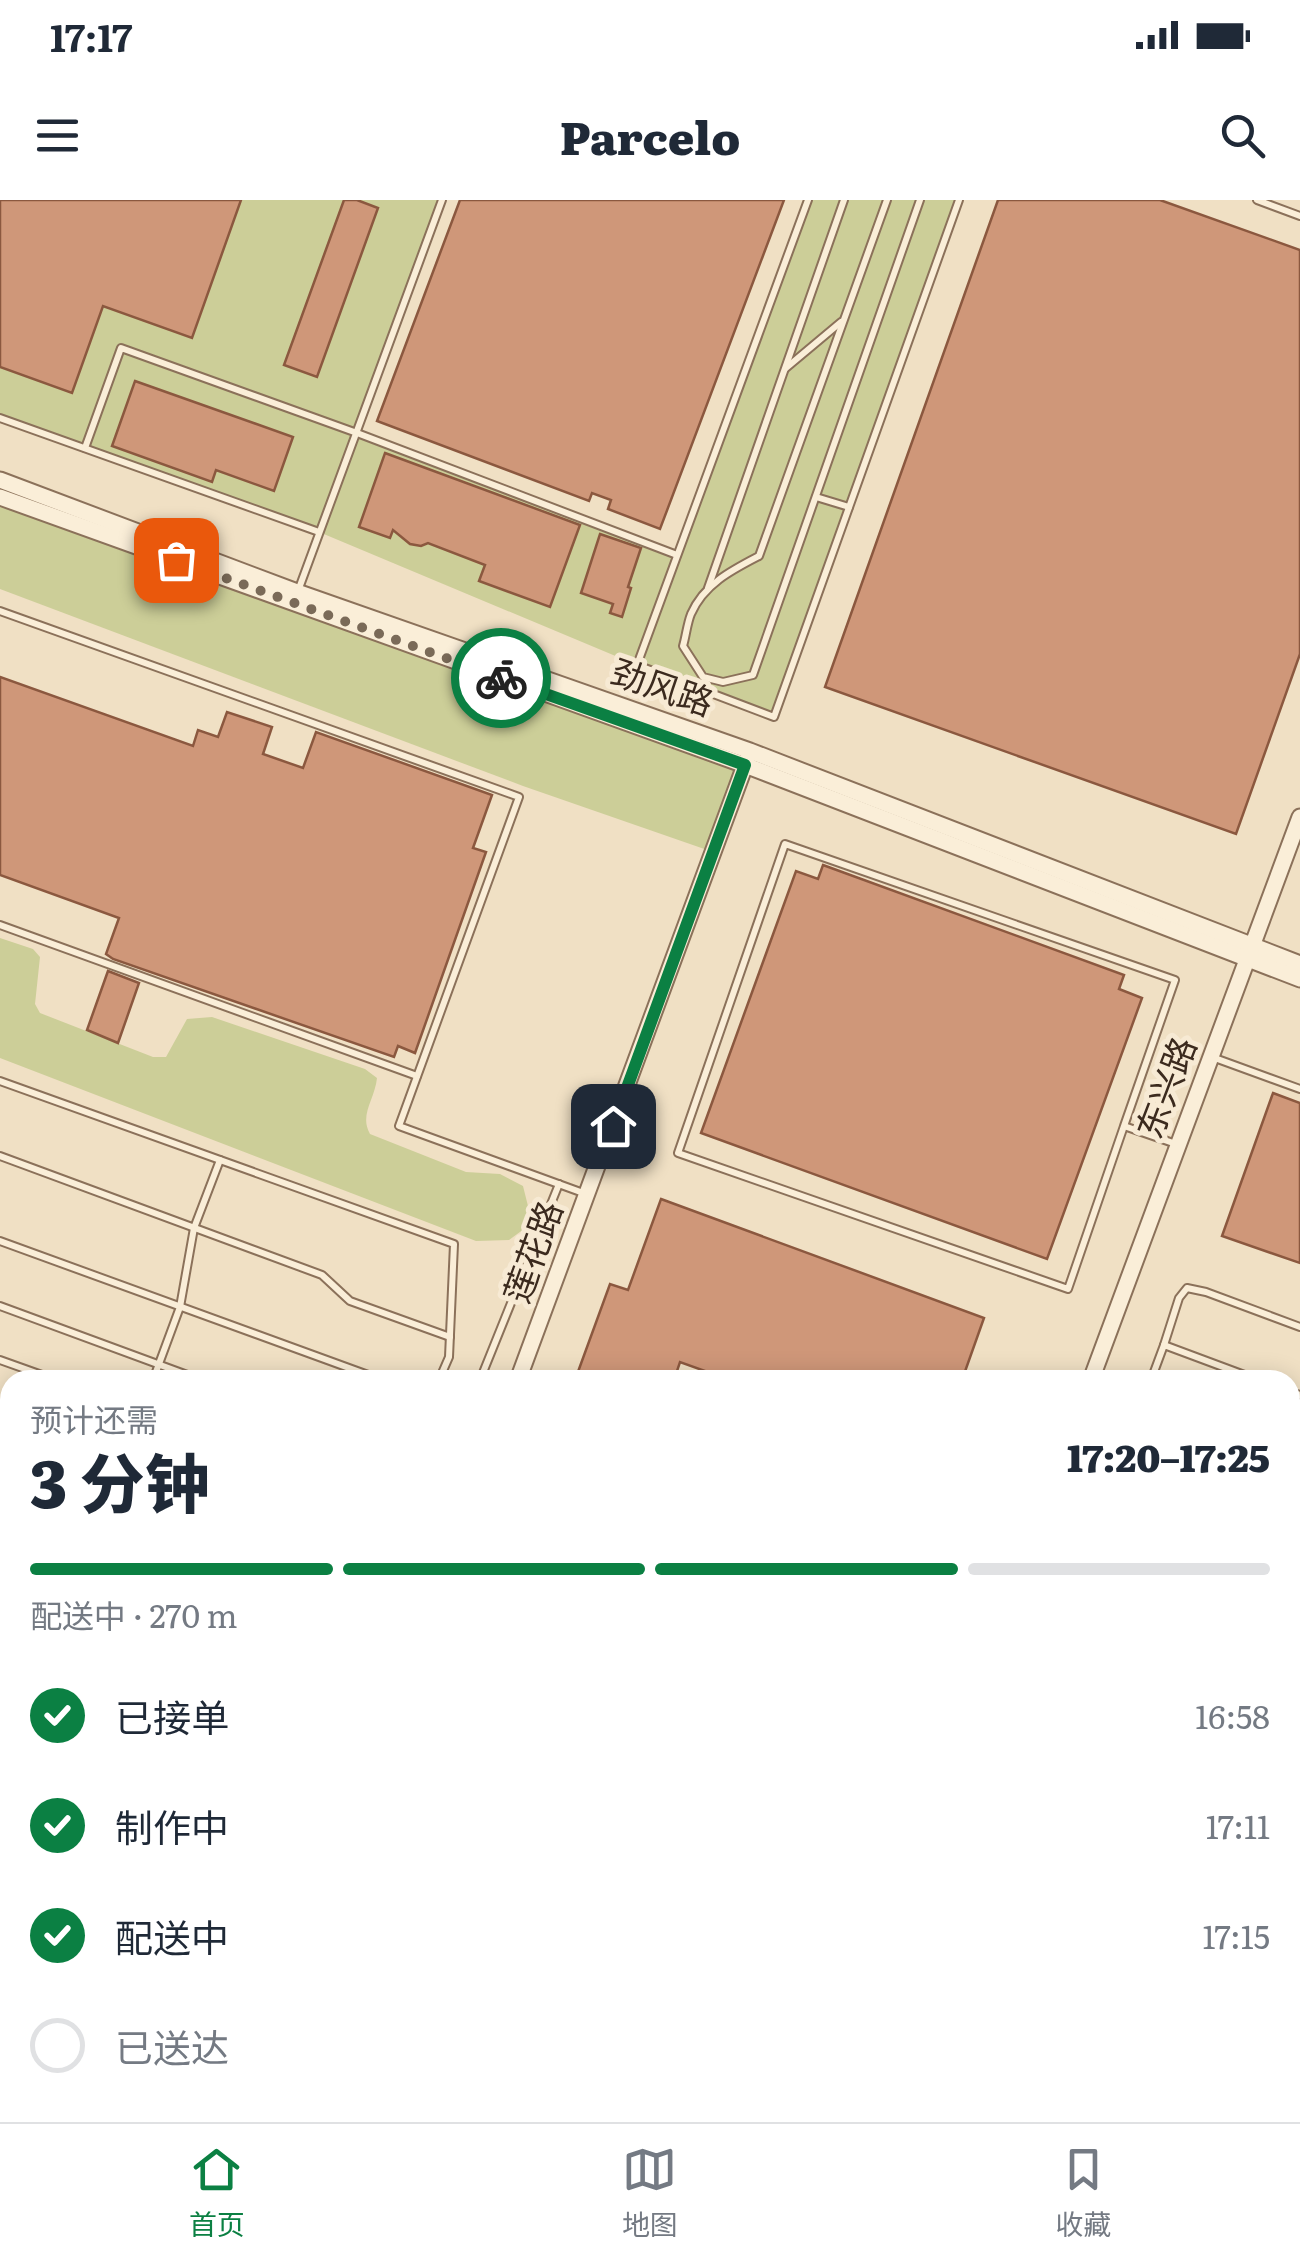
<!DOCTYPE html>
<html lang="zh">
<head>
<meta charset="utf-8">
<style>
  :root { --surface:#fff; --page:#f6f6f7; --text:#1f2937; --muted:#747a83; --line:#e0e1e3; --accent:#0b8043 }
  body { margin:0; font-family:Literata,"Noto Sans SC",serif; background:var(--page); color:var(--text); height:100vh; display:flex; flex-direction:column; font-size:38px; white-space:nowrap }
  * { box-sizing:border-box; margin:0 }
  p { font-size:32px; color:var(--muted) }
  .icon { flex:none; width:55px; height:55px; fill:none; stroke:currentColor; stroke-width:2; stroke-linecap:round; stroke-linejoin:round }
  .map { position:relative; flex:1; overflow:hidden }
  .drawer { position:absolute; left:0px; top:1170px; width:1300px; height:752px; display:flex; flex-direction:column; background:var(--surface); border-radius:30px 30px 0 0; box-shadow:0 5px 25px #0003 }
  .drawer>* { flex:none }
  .pin { position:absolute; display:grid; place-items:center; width:85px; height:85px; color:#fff; margin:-42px; border-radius:20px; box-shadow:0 5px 15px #0006 }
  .courier { position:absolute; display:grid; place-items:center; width:100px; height:100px; margin:-50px; border:8px solid #0b8043; border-radius:50%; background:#fff; color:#222; box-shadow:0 2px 12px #0007 }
  .summary em { font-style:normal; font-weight:800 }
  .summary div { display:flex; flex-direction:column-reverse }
  .summary { display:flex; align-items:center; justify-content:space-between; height:170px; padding:0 30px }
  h1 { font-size:65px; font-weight:800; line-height:75px }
  .bar { display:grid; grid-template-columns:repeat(4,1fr); gap:15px 10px; align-content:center; height:120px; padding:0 30px }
  .bar i { height:12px; border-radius:8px; background:var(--line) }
  .bar .active { background:var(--accent) }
  .bar p { grid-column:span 4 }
  ol { padding:0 30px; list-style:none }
  li { display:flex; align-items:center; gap:30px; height:110px }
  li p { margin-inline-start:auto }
  li .icon { padding:10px; border-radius:50%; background:var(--accent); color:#fff; stroke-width:4 }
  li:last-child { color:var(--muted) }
  li i { width:55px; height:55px; border:5px solid var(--line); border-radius:50% }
  .status { display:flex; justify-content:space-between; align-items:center; height:70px; padding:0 50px; background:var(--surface); direction:ltr }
  .status svg { height:28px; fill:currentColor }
  header { display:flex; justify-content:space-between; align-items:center; height:130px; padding:0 30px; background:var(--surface); font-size:45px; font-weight:800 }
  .tabs { display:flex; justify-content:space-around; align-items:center; height:140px; border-top:2px solid var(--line); background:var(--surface); font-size:28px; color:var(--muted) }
  .tabs a { display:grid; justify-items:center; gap:5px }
  .tabs .active { color:var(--accent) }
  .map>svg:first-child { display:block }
</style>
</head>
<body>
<div class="status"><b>17:17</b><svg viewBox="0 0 49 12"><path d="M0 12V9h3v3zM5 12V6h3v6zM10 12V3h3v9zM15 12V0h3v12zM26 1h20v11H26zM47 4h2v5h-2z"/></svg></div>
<header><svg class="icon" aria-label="menu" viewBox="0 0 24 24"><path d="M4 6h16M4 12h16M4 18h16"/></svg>Parcelo<svg class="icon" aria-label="search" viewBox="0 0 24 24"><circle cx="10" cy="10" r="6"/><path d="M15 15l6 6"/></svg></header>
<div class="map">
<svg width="1300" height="1922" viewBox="0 0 1300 1922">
  <rect width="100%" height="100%" fill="#f0e0c4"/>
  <g fill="#ccce98">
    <polygon points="0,0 442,0 357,233 677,354 808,0 959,0 774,517 637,465 319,332 0,218"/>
    <polygon points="0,296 745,565 713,652 523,586 0,389"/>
    <path d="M0 738 33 749 40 757 35 804 40 813 153 857H166L187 819 212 817 365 869 377 878C375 899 359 915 370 934L466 972 500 974 523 986 528 1006 524 1029 509 1040 476 1041 0 858Z"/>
  </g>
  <g fill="#cf9779" stroke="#8b583f" stroke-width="2.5">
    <polygon points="0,0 241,0 192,138 103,106 72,193 0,167"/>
    <polygon points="344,0 357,0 378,8 317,177 284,165"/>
    <polygon points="460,0 784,0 660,329 608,309 611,300 592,293 589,301 377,221"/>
    <polygon points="998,0 1160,0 1300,50 1300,454 1236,634 825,487"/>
    <polygon points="135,181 293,237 274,291 216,270 212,282 112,246"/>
    <polygon points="385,253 580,325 550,407 479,381 485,365 428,343 421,346 410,344 393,330 390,338 359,327"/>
    <polygon points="600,334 641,348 628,387 631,388 622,417 610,413 613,404 581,393"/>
    <polygon points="0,477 193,546 198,530 218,537 227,512 272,527 263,554 303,568 316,532 492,595 473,648 486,652 415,853 398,846 394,857 113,759 106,754 119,718 0,675"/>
    <polygon points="823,665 1124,775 1119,789 1142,798 1047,1059 701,933 796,671 818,679"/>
    <polygon points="108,771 139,783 118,843 87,830"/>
    <polygon points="1273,893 1300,903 1300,1063 1222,1036"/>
    <polygon points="661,999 984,1118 962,1180 730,1180 680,1162 674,1180 575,1180 610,1084 628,1090"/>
  </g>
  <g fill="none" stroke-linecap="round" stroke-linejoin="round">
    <g stroke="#8b715a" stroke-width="10">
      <g id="service">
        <polyline points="808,0 637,465 774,517 959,0"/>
        <path d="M887 0 759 356C732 370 704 384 691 414 687 424 686 436 683 446L703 477 723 482 753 475 920 0"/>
        <polyline points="1257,0 1300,16"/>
        <polyline points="786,168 841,122"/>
        <polyline points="0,218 319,332"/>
        <polyline points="85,248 121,148 357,233 677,355"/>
        <polyline points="816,297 849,307"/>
        <polyline points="708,388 844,0"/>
        <polyline points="298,391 442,0"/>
        <polyline points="0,411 519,597 399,926 586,994"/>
        <polyline points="0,725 417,876"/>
        <polyline points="1212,857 1300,889"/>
        <polyline points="0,881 454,1044 449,1157 439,1180"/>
        <polyline points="1124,926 1068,1089 678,953 785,644 1175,780 1124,926 1176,944"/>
        <polyline points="0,956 322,1075 350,1101 450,1137"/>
        <polyline points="0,1041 382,1180"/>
        <polyline points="0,1106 201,1180"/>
        <polyline points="1164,1145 1179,1098 1187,1088 1206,1092 1300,1127"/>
        <polyline points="0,1160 56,1180"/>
        <polyline points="153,1180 180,1107 194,1028 220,960"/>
        <polyline points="480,1180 559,984"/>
        <polyline points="1151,1180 1164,1145 1258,1180"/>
        <polyline points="1290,1192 1300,1195"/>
        <polyline points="0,1215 10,1219"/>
        <polyline points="1290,1261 1300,1265"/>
        <polyline points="0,1272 10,1275"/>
        <polyline points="1290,1326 1300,1330"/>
        <polyline points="0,1336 10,1340"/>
        <polyline points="0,1393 10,1397"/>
        <polyline points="1290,1416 1300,1420"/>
        <polyline points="0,1448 10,1451"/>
        <polyline points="1290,1463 1300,1467"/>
        <polyline points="0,1482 10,1486"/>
        <polyline points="1290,1526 1300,1530"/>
        <polyline points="1290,1598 1300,1602"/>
        <polyline points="1290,1658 1300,1662"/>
        <polyline points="1290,1711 1300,1715"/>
        <polyline points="0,1715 10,1715"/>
        <polyline points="1290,1773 1300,1777"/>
        <polyline points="1290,1835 1300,1839"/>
        <polyline points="1290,1905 1300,1909"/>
        <polyline points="602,1912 627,1922"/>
        <polyline points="982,1912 1007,1922"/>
        <polyline points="1145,1912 1170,1922"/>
        <polyline points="642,1922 646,1912"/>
        <polyline points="712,1922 715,1912"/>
        <polyline points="869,1922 872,1912"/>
      </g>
    </g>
    <g stroke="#8b715a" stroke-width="19">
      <g id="tertiary">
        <polyline points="0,280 297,392 750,551 1300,764"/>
        <polyline points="0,297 745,565 1300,779"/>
        <polyline points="518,1180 747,560"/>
        <polyline points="1091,1180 1300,617"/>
        <polyline points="255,1922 258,1912"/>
        <polyline points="819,1922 822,1912"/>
      </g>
    </g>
    <g stroke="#6d523d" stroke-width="21">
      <g id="secondary">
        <polyline points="0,1787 10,1791"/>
        <polyline points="0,1830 10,1834"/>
        <polyline points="207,1912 231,1922"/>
        <polyline points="312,1912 336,1922"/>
      </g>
    </g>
    <use href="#service" stroke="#faeed8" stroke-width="6"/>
    <use href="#tertiary" stroke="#faeed8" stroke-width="15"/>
    <use href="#secondary" stroke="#faeed8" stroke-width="18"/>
  </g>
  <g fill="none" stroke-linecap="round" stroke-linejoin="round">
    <polyline stroke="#7a6a58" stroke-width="10" stroke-dasharray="0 18" points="176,360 501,478"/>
    <polyline stroke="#0b8043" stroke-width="12" points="501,478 745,565 613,926"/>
  </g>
  <g text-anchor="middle" stroke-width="10" stroke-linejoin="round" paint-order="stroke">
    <g font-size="35" fill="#3b2a1e" stroke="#f7ead4">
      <text transform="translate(662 488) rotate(19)" y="12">劲风路</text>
      <text transform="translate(1167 888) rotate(-69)" y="12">东兴路</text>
      <text transform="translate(534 1052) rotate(-70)" y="12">莲花路</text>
    </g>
  </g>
</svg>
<div class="pin" style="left:176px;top:360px;background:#ea580c"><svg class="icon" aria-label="bag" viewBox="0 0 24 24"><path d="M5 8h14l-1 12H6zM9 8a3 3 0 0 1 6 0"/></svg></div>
<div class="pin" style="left:613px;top:926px;background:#1f2937"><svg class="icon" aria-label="home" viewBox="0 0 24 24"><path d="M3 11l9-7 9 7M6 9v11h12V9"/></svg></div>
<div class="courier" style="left:501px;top:478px"><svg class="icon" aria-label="bike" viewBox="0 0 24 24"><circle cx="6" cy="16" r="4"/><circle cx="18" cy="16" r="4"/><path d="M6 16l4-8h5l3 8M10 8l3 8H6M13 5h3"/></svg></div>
<section class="drawer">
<div class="summary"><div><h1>3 分钟</h1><p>预计还需</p></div><em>17:20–17:25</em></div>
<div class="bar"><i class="active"></i><i class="active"></i><i class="active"></i><i></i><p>配送中 · 270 m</p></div>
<ol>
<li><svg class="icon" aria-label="check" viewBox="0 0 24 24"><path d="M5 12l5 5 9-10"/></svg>已接单<p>16:58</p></li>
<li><svg class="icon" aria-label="check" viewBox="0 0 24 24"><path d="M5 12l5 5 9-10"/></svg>制作中<p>17:11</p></li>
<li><svg class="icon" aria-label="check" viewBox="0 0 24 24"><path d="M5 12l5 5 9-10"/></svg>配送中<p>17:15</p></li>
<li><i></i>已送达</li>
</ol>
</section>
</div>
<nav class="tabs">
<a class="active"><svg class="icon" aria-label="home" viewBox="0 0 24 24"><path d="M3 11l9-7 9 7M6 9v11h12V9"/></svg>首页</a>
<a><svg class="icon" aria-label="map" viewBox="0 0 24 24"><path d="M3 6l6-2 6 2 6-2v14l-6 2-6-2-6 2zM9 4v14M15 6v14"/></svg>地图</a>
<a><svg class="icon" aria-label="saved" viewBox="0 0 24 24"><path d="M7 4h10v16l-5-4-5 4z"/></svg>收藏</a>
</nav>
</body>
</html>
